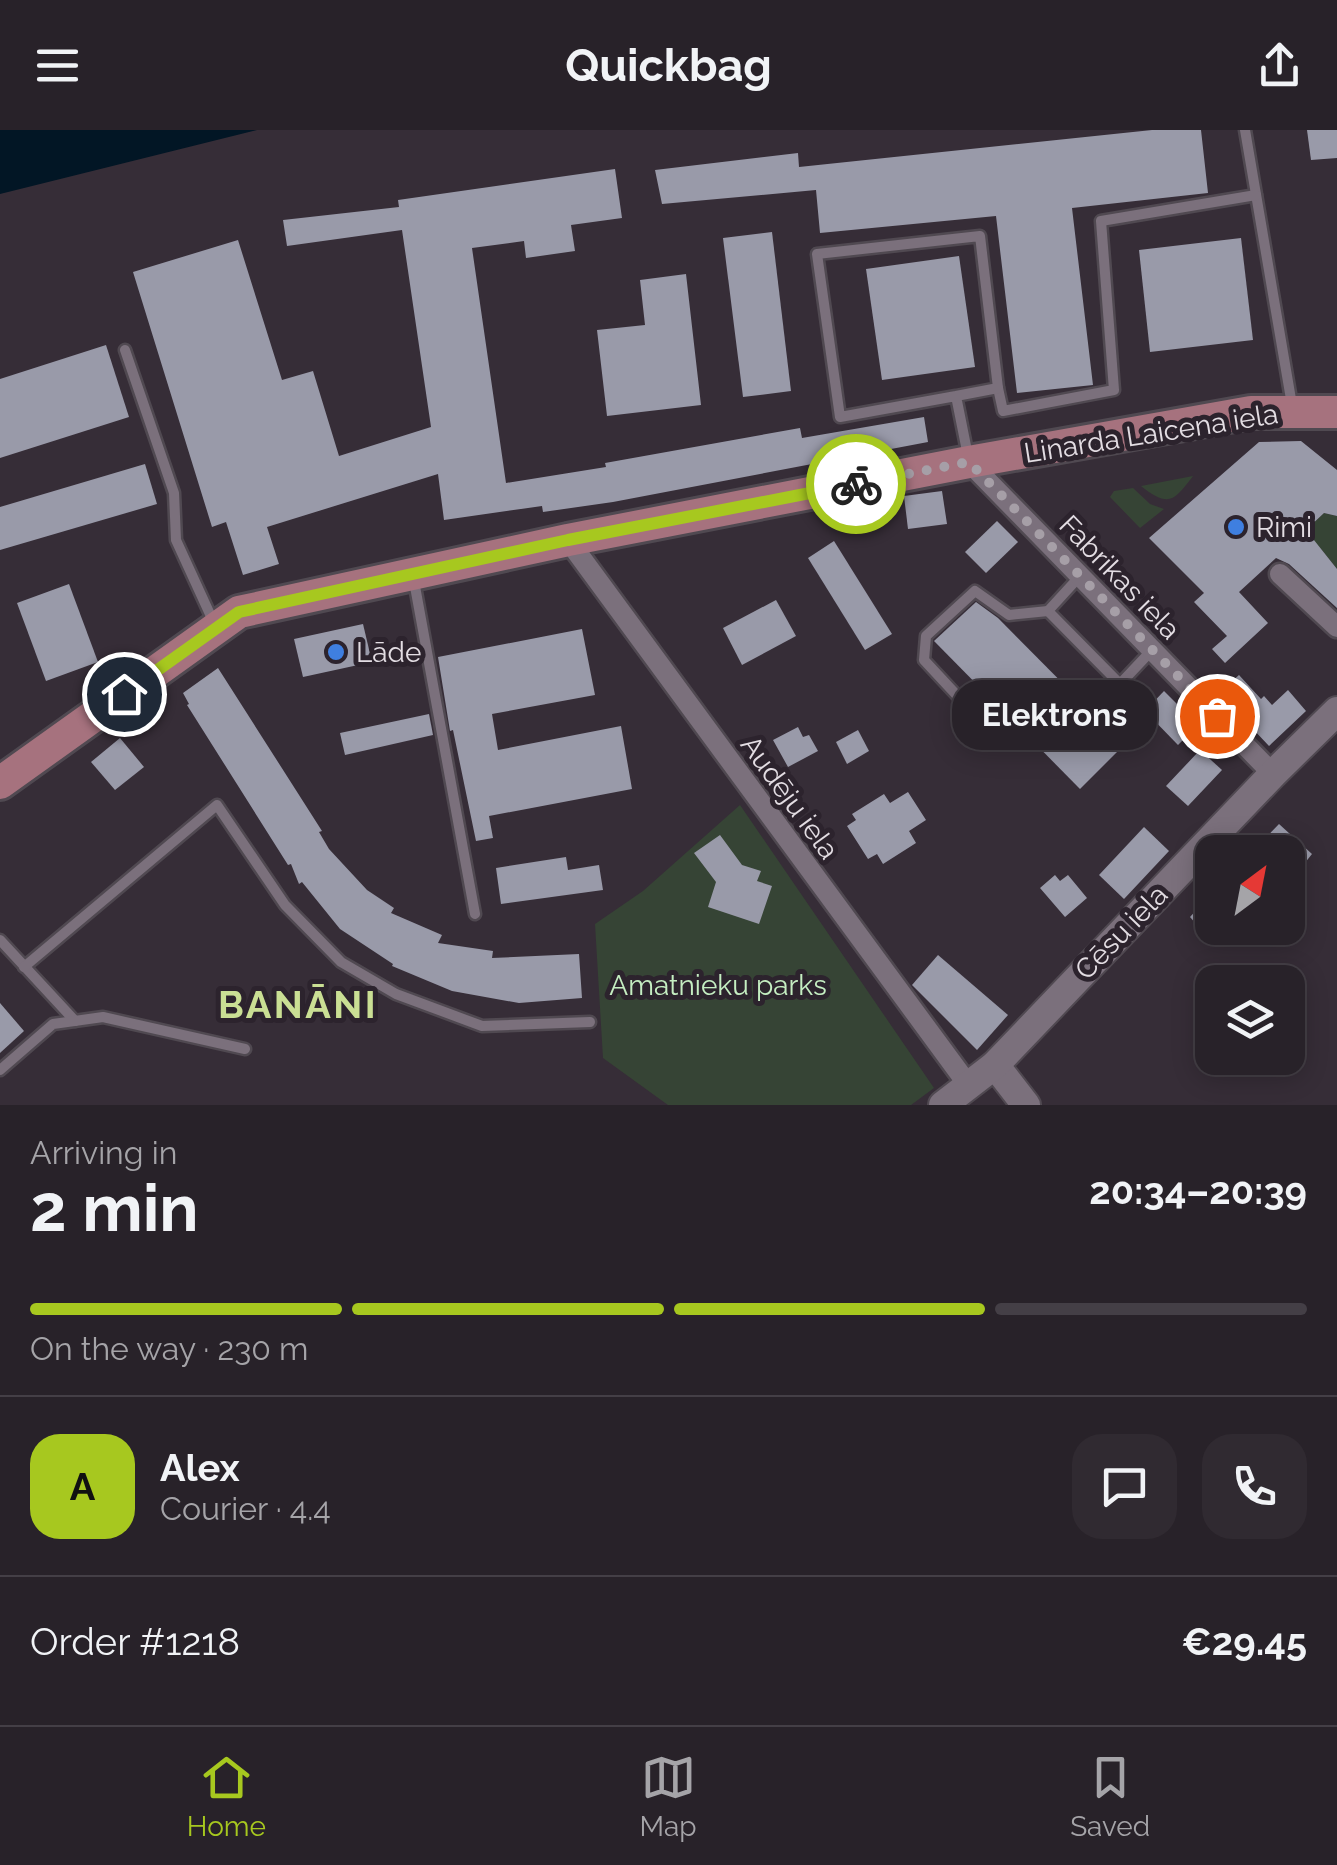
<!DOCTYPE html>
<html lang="en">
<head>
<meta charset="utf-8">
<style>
  :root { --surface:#282229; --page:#302a31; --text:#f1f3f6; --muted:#a5a4a8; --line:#443f46; --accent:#a7c81f }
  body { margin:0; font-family:Raleway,sans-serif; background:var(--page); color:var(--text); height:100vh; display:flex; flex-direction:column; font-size:38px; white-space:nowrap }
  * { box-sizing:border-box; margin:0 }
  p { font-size:32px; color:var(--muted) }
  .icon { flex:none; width:55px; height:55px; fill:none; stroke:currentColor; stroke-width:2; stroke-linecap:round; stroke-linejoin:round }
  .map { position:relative; height:975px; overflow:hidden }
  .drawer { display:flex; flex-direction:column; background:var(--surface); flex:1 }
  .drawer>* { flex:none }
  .needle { width:65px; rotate:32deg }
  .controls { position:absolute; left:1195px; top:705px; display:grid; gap:20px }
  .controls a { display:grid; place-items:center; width:110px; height:110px; border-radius:20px; background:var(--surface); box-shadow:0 5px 25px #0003,0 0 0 2px var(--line); font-size:50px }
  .pin { position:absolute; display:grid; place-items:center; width:85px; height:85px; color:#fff; margin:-42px; border:5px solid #fff; border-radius:50%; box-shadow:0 2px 10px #0007 }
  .courier { position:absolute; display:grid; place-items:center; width:100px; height:100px; margin:-50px; border:8px solid #a7c81f; border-radius:50%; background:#fff; color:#222; box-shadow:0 2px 12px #0007 }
  .bubble { position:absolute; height:70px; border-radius:30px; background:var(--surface); box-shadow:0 5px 25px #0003,0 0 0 2px var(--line); font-size:32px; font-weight:700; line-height:70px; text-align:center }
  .overview em { font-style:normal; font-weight:700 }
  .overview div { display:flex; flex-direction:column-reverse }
  .overview { display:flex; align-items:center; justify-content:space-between; height:170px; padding:0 30px }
  h1 { font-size:65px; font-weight:700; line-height:75px }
  .bar { display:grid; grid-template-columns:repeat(4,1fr); gap:15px 10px; align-content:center; height:120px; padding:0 30px }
  .bar i { height:12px; border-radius:8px; background:var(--line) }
  .bar .on { background:var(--accent) }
  .bar p { grid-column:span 4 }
  .line { display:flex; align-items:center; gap:25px; padding:0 30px; border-top:2px solid var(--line) }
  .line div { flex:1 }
  .round { display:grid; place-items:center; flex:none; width:105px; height:105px; border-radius:30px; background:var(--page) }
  header { display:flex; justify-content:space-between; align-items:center; height:130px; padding:0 30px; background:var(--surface); font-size:45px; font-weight:700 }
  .tab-bar { display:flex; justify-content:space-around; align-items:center; height:140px; border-top:2px solid var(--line); background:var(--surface); font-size:28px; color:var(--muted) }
  .tab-bar a { display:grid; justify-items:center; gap:5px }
  .tab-bar .on { color:var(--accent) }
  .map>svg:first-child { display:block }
</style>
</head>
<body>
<header><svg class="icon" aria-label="menu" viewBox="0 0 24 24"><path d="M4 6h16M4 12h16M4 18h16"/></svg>Quickbag<svg class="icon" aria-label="share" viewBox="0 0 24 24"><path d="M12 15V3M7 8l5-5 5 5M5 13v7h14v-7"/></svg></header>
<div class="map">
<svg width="1337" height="975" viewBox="0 0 1337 975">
  <rect width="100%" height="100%" fill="#362d37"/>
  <g fill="#364435">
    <path d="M1193 346C1174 371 1169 378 1141 356Z"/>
    <polygon points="1133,358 1150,374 1164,379 1140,398 1110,367 1114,361"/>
    <polygon points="1324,383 1337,386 1337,439 1321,419 1287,418"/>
    <polygon points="740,675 934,958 911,975 668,975 603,928 595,794 643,761"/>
  </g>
  <polygon fill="#021625" points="0,0 257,0 0,64"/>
  <g fill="#999aa9">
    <polygon points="1152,0 1201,0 1208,63 1072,78 1093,255 1017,263 996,86 820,103 816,60 662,74 655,40 798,23 799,37"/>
    <polygon points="1307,0 1337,0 1337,28 1311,30"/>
    <polygon points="615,39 622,88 571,95 575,121 526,128 524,111 472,118 506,353 606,337 605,333 800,298 802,308 924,287 928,312 613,372 543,382 542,376 444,390 438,344 267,397 279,434 243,445 226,392 212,397 133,142 238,110 282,250 313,241 339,326 431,297 402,100 287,116 283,90 399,77 398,70"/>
    <polygon points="772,102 791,261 743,267 723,108"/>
    <polygon points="1241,108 1253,210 1150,222 1139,120"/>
    <polygon points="959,126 975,237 882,250 866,139"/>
    <polygon points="686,144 701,275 607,286 597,200 645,195 640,150"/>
    <polygon points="106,215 129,287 0,328 0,249"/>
    <polygon points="1301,311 1337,340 1337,386 1324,383 1306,400 1337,439 1337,478 1289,434 1276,428 1239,462 1268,493 1225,533 1212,519 1227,506 1194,472 1204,463 1149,408 1259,312"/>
    <polygon points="145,334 157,374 0,420 0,377"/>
    <polygon points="942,361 947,394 908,399 904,366"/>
    <polygon points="997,391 1018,412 986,443 965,422"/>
    <polygon points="834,411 892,504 865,520 808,428"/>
    <polygon points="69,454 98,532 46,551 17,473"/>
    <polygon points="776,470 796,506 742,535 723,498"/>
    <polygon points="976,472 998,488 1124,615 1080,659 934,511"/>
    <polygon points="363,494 372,532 303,547 294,509"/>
    <polygon points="582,499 595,565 492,584 498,620 621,596 632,659 489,686 493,708 476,711 453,600 450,601 438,527"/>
    <polygon points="218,538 322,701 319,702 329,719 367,760 394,778 391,783 442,805 438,813 493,821 492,828 579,824 582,868 519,873 452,861 392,836 393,834 340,799 302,752 299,754 291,734 288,735 187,575 189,574 183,563"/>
    <polygon points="1239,545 1261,569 1264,566 1272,575 1288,560 1306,581 1269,616 1219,563"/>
    <polygon points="1164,561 1198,595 1178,615 1145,581"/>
    <polygon points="429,584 433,605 345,625 340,603"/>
    <polygon points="798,597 803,607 809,605 818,621 788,637 773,610"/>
    <polygon points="858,600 869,621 847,634 836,612"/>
    <polygon points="120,608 144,637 115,660 91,632"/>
    <polygon points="1200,620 1222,640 1188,676 1166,656"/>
    <polygon points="908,662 926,690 909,701 916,713 883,734 877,724 868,729 847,696 856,690 852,684 884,664 890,673"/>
    <polygon points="1279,694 1312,724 1288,754 1288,722 1252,722"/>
    <polygon points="1144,697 1169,721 1124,769 1099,745"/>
    <polygon points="720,705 742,735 761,741 757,751 772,756 759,794 708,777 716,752 694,723"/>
    <polygon points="566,727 568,740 599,735 603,760 501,774 496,738"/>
    <polygon points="1055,745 1060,751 1068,745 1087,768 1065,787 1040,758"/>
    <polygon points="1212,763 1212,812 1190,787"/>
    <polygon points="938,825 1008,885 977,920 912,855"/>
    <polygon points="0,873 24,901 0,923"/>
  </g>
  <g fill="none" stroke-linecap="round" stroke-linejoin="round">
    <g stroke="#504951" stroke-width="15">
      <g id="service">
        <polyline points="1245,0 1292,275"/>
        <polyline points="125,220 174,363 176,410 214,493"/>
        <polyline points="998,258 1003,281 1114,260 1101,91 1256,65"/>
        <polyline points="956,266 998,258 980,106 817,124 840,287 956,266 968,326"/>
        <polyline points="1080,446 1048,481 1120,554 1153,519"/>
        <polyline points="414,451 475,784"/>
        <polyline points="977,587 924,530 926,506 975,461 1009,485 1048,481"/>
        <polyline points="0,810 75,891"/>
        <polyline points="24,837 217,675 285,775 341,832 396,864 482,896 590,892"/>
        <polyline points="0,940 53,894 103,887 245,919"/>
      </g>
    </g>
    <g stroke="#504951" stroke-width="25">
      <g id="minor">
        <polyline points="969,332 1273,644"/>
        <polyline points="568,410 969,956"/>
        <polyline points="1280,444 1337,497"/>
      </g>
    </g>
    <g stroke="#504951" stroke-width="32">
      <g id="tertiary">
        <polyline points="995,935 1026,975"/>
        <polyline points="943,975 995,935 1273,644 1337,581"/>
      </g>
    </g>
    <g stroke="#504951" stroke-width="38">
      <polyline id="primary" points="0,653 239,482 568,410 969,332 1251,282 1337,282"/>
    </g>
    <use href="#service" stroke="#7b707c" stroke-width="10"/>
    <use href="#minor" stroke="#7b707c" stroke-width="20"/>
    <use href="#tertiary" stroke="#7b707c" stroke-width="28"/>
    <use href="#primary" stroke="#a6727e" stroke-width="32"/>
  </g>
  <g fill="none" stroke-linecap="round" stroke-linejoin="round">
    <polyline stroke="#a69fa7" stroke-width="10" stroke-dasharray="0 18" points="856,354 969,332 1217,586"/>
    <polyline stroke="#a7c81f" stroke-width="12" points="124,564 239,482 568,410 856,354"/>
  </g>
  <g fill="#3f7fe0" stroke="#2c232d" stroke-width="4">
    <circle cx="1236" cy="397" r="10"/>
    <circle cx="336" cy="522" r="10"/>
  </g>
  <g text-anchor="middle" stroke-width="10" stroke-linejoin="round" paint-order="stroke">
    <g font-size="28" fill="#e3dde3" stroke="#2c232d">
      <text transform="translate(1151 303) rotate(-9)" y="10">Linarda Laicena iela</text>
      <text transform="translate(1120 447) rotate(46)" y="10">Fabrikas iela</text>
      <text transform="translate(790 667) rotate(54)" y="10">Audēju iela</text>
      <text transform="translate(1121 802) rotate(-46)" y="10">Cēsu iela</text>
    </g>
    <g font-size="28" fill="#e3dde3" stroke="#2c232d" text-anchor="start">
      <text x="1256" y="407">Rimi</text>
      <text x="356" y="532">Lāde</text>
    </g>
    <g font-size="28" fill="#c5eec2" stroke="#2c232d">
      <text x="718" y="865">Amatnieku parks</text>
    </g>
    <g font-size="38" font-weight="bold" letter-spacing="2.5" fill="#cadf94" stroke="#2c232d">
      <text x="298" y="888">BANĀNI</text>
    </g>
  </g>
</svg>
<div class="controls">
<a><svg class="needle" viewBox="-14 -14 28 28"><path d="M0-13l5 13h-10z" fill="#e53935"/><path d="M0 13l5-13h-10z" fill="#a5a4a8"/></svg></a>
<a><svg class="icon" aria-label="layers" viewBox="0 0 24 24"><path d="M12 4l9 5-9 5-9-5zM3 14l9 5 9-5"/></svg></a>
</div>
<div class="pin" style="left:1217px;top:586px;background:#ea580c"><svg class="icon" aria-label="bag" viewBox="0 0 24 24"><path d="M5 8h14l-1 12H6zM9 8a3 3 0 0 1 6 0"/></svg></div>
<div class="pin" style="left:124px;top:564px;background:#1f2937"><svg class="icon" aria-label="home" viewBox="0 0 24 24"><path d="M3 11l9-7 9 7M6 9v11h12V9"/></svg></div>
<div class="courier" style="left:856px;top:354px"><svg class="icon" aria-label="bike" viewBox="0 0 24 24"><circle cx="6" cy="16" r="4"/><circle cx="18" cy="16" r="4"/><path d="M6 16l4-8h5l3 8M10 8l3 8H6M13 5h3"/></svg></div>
<div class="bubble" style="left:952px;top:550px;width:205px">Elektrons</div>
</div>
<section class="drawer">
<div class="overview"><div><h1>2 min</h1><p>Arriving in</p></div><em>20:34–20:39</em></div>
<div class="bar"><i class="on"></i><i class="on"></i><i class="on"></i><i></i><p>On the way · 230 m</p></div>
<div class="line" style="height:180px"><b class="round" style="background:var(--accent);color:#111">A</b><div><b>Alex</b><p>Courier · 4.4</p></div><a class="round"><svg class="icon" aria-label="chat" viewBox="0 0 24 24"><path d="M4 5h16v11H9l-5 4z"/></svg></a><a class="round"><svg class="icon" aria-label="phone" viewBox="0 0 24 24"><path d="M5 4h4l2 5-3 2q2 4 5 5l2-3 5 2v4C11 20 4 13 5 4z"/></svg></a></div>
<div class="line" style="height:130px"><div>Order #1218</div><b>€29.45</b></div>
</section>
<nav class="tab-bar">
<a class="on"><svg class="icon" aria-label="home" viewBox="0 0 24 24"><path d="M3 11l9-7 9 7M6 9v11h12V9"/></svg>Home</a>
<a><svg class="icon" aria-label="map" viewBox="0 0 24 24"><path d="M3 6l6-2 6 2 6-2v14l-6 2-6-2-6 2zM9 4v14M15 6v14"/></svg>Map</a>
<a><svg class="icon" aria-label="saved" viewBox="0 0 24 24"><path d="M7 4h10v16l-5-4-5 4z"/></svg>Saved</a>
</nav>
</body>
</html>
